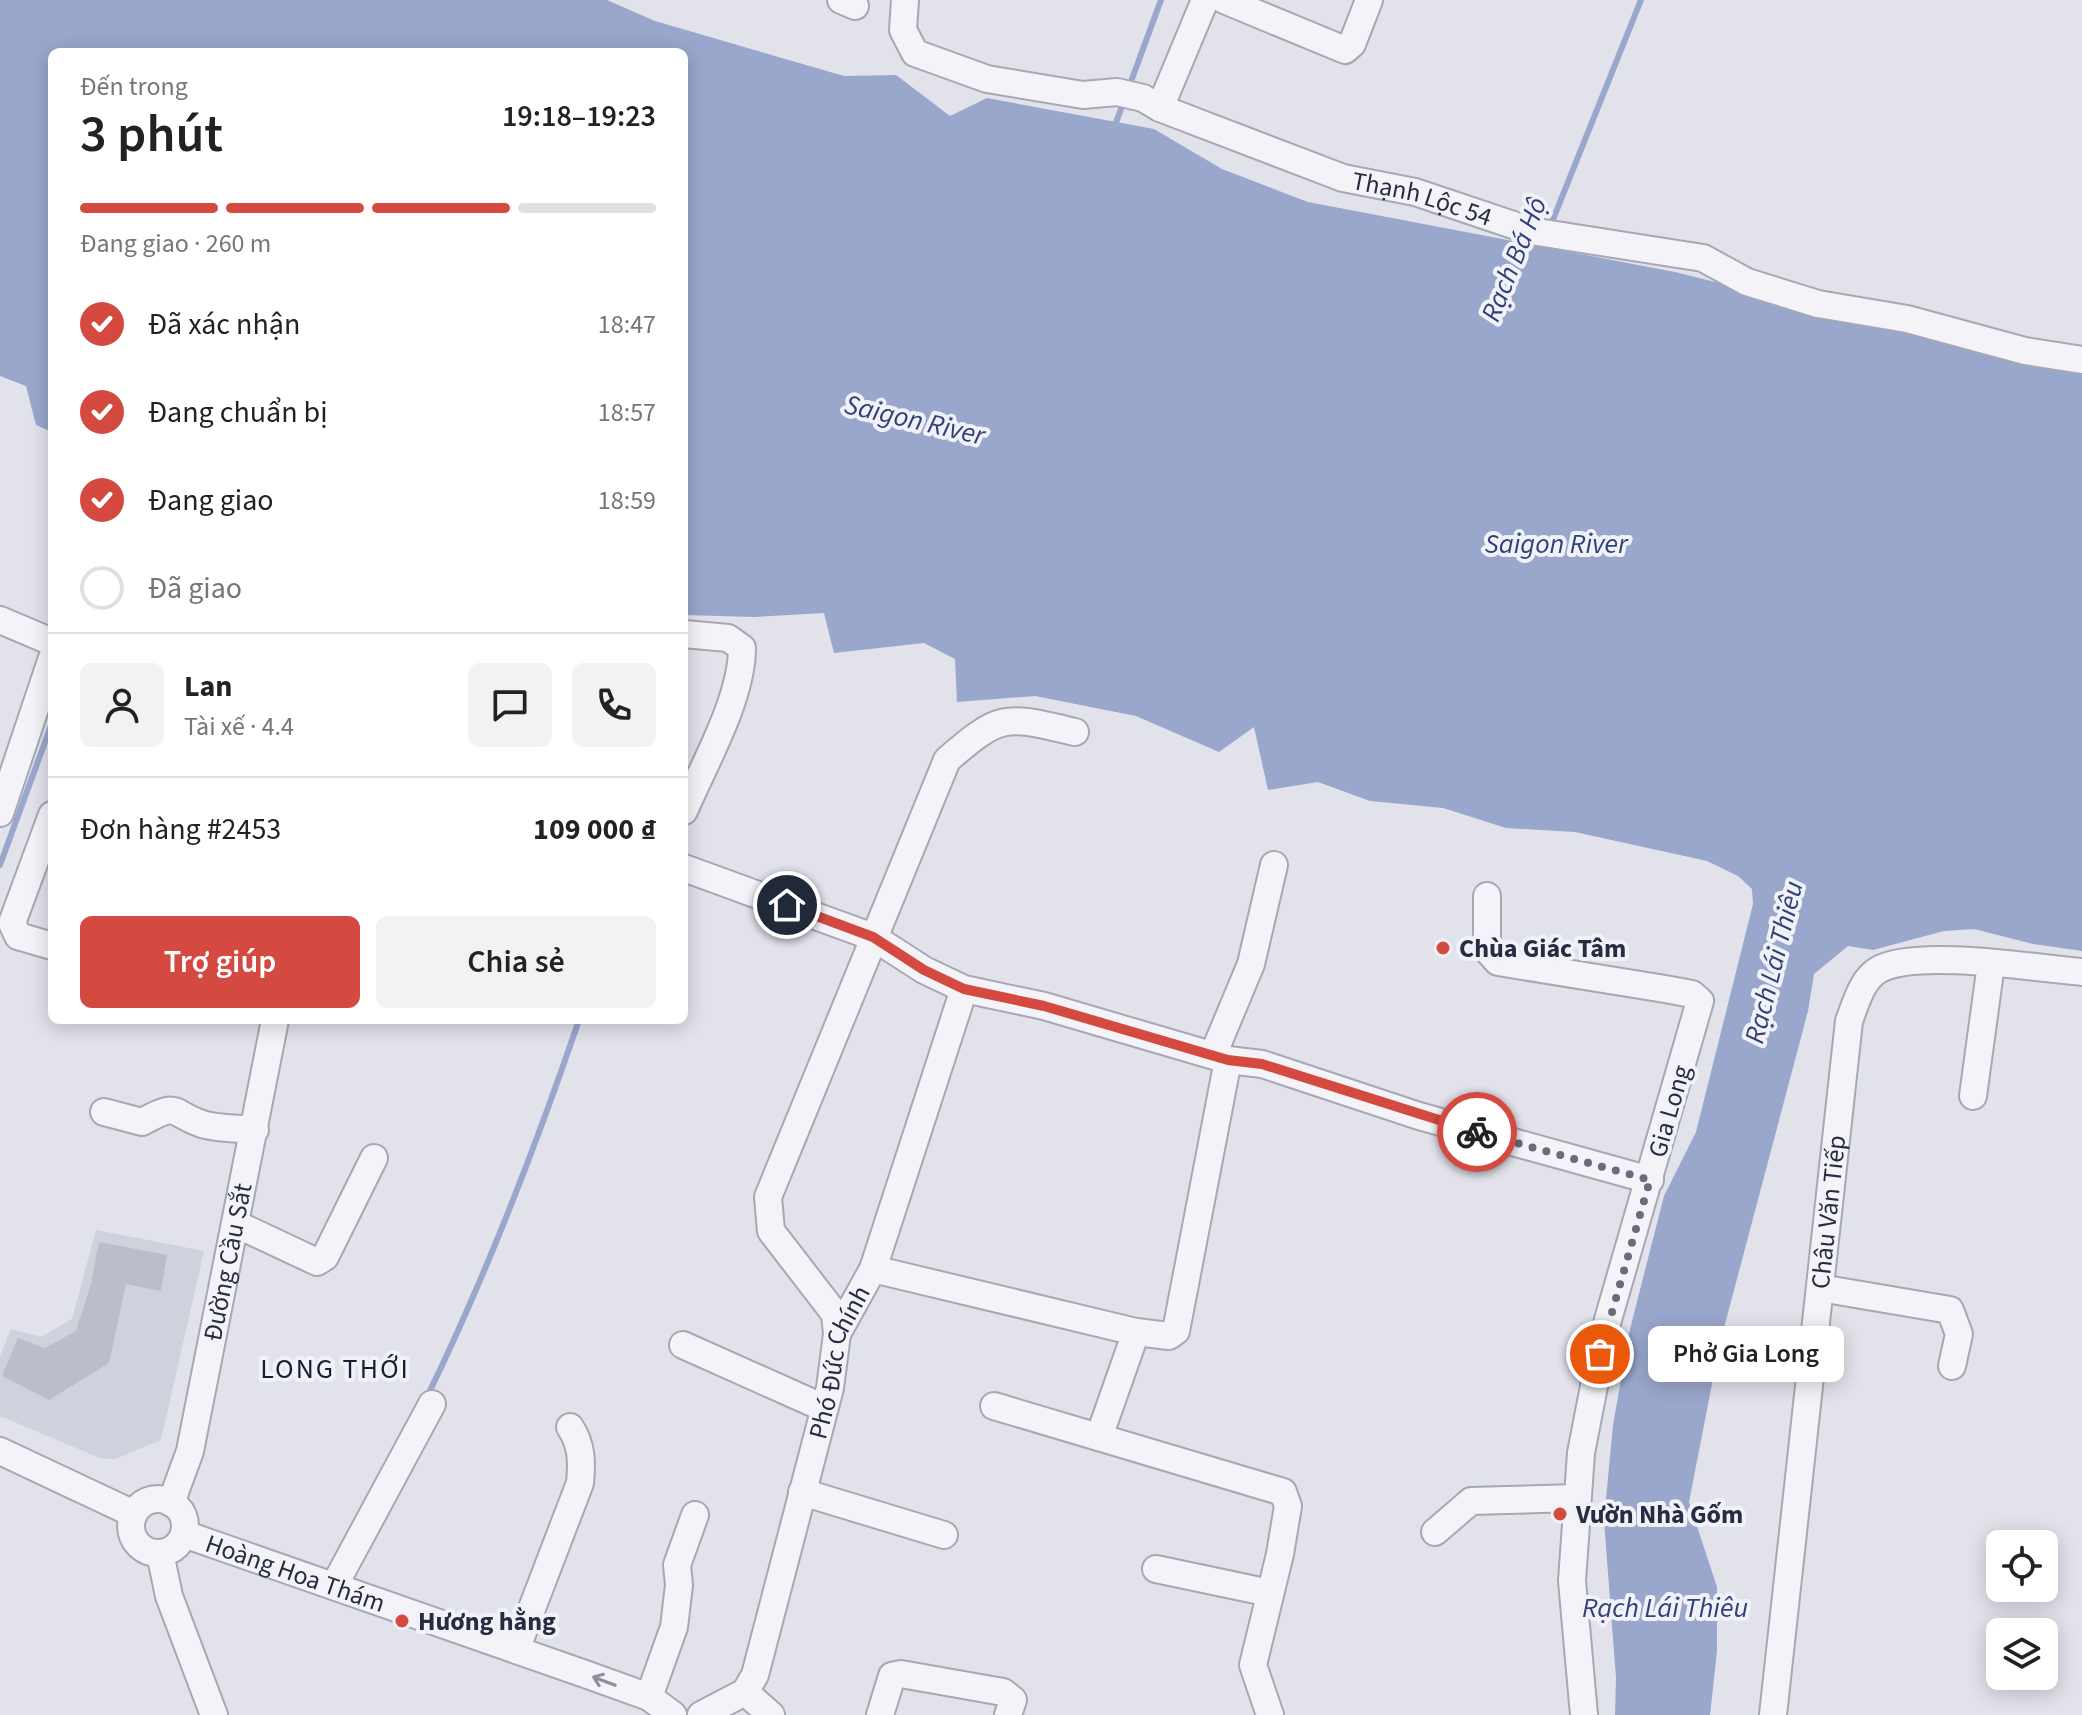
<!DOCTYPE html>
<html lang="vi">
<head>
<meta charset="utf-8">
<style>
  :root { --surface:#fff; --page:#f2f2f2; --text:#222; --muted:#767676; --line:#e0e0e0; --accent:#d54a40 }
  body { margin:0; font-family:"Source Sans 3",sans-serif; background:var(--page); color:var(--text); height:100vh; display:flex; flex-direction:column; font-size:30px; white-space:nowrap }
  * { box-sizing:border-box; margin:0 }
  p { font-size:26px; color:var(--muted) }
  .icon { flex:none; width:44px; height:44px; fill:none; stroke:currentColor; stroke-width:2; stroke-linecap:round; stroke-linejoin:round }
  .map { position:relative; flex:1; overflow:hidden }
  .details { position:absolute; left:48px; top:48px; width:640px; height:976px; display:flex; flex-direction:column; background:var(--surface); border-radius:12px; box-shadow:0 4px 20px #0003 }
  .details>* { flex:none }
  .fabs { position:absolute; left:1986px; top:1530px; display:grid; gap:16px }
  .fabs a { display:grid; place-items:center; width:72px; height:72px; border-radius:12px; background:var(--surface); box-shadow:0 4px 20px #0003; font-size:40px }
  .pin { position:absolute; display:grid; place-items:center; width:68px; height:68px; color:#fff; margin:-34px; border:4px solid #fff; border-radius:50%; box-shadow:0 2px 8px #0007 }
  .courier { position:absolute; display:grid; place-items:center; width:80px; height:80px; margin:-40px; border:6px solid #d54a40; border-radius:50%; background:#fff; color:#222; box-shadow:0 2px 10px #0007 }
  .bubble { position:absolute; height:56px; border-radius:12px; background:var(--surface); box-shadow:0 4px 20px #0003; font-size:26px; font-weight:600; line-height:56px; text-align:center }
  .headline em { font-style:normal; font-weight:600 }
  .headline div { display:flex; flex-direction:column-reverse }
  .headline { display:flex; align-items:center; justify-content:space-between; height:136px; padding:0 32px }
  h1 { font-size:52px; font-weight:600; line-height:60px }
  .bar { display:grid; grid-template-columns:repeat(4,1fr); gap:12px 8px; align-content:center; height:96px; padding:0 32px }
  .bar i { height:10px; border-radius:6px; background:var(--line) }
  .bar .current { background:var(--accent) }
  .bar p { grid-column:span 4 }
  .line { display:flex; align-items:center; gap:20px; padding:0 32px; border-top:2px solid var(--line) }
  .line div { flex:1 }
  .round { display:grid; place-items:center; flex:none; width:84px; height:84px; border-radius:12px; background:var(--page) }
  ol { padding:0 32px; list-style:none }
  li { display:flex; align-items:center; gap:24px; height:88px }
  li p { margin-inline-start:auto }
  li .icon { padding:8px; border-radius:50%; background:var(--accent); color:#fff; stroke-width:4 }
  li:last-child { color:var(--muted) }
  li i { width:44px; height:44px; border:4px solid var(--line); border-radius:50% }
  .cta { display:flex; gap:16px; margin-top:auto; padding:16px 32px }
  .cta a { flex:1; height:92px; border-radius:12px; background:var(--accent); color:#fff; font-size:32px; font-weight:600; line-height:92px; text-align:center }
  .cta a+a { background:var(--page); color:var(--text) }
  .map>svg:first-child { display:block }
</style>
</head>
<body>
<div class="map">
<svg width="2082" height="1715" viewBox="0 0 2082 1715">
  <rect width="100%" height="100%" fill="#e1e2ea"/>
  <polygon fill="#cfd1dc" points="96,1230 204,1251 161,1440 115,1459 100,1458 0,1416 0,1356 11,1329 41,1337 72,1319"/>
  <polygon fill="#9aa7cc" points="0,0 607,0 655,21 844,76 896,75 950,116 987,98 1154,129 1222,169 1308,202 1675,272 2082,374 2082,951 2033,944 1974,929 1944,931 1873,950 1848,946 1814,974 1808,1011 1720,1343 1689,1502 1717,1587 1717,1651 1710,1715 1615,1715 1616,1678 1604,1520 1613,1425 1630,1329 1664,1196 1696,1132 1753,904 1752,889 1738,876 1707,861 1575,832 1506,828 1443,808 1370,801 1318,782 1268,790 1254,727 1219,752 1136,716 1035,696 957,702 955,659 924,643 834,653 824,613 754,617 684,615 684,52 52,52 52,432 36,425 26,386 0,376"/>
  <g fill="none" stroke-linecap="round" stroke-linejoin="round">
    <g stroke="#9aa7cc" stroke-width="6">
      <polyline points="1129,87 1161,0"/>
      <polyline points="1114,128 1124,101"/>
      <polyline points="1550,227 1641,0"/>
      <polyline points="0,865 52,723"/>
      <path d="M426 1399C486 1276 535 1149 579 1020"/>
    </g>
  </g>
  <polygon fill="#bbbdca" points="99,1242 167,1255 161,1291 126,1284 109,1363 49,1400 2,1376 18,1338 45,1348 76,1331 91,1284"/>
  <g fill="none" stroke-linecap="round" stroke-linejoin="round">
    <g stroke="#a6a8b5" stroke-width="30">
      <g id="minor">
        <polyline points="841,0 855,6"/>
        <path id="s1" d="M905 0 903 30 915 53 987 79 1083 95 1117 92 1143 98 1160 108 1343 178 1415 192 1531 231 1703 258 1747 282 1818 304 1907 319 2025 351 2082 360"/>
        <polyline points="1224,0 1345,50 1352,44 1369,0"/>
        <polyline points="1160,108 1205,0"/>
        <polyline points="0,620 52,642"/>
        <path d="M684 634 728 638 742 648C742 699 704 764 684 811"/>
        <polyline points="0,813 52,658"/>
        <polyline points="52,815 12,923 18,936 52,946"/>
        <polyline points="684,868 873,937 924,970 964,989 1044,1006 1228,1060 1262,1064 1419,1116 1650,1180"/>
        <polyline points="1487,896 1487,950 1498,962 1665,989 1692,994 1700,1001 1605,1330 1581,1453 1572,1581 1584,1715"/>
        <polyline points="1213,1055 1251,964 1274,865"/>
        <polyline points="1973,1096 1991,964"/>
        <path d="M104 1112 142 1122C180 1101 170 1113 202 1124 217 1129 238 1128 255 1130"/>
        <polyline points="236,1224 317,1262 325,1257 374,1158"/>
        <polyline points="873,1269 1136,1332 1169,1336 1176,1331 1228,1060"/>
        <polyline points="1820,1288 1950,1310 1959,1334 1952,1366"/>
        <path d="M837 1334 835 1314 771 1231 768 1197 947 760C1002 712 1006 716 1075 732"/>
        <polyline points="683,1345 824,1408"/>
        <polyline points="994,1406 1283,1492 1288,1506 1280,1554 1253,1665 1270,1715"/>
        <polyline points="1099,1437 1136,1332"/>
        <polyline points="0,1451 134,1514"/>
        <polyline points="802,1492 944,1535"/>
        <circle cx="158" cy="1526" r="27"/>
        <path id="s2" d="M171 1503 190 1451 275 1020"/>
        <polyline points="1435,1532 1471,1501 1577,1498"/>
        <path id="s3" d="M184 1534 585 1674 649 1697 673 1715"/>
        <polyline points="160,1553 169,1596 214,1715"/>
        <polyline points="1156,1569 1270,1593"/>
        <polyline points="334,1586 432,1404"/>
        <path d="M516 1650 580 1483C582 1462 582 1445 570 1427"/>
        <polyline points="745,1692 771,1715"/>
        <polyline points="649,1697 674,1627 679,1585 677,1565 695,1515"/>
        <path id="s4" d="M701 1715 745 1692 755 1675 830 1388 837 1334 873 1269 964 989"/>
        <polyline points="880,1715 892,1676 901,1674 1003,1692 1013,1700 1008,1715"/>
        <path id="s5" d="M1773 1715 1849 1021C1856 1003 1862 978 1880 969 1919 949 2035 968 2082 972"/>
      </g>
    </g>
    <use href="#minor" stroke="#f4f4f8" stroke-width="26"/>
  </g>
  <defs><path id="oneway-shaft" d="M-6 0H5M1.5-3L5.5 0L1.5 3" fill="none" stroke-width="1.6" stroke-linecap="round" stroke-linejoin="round" transform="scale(2)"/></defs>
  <use stroke="#8e909e" href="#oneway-shaft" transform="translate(604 1681) rotate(-159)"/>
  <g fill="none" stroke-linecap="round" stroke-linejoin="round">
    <polyline stroke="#696c7d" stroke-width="8" stroke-dasharray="0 14.4" points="1477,1132 1650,1180 1600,1354"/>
    <polyline stroke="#d54a40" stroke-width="10" points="787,905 873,937 924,970 964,989 1044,1006 1228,1060 1262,1064 1477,1132"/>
  </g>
  <g fill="#d54a40" stroke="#f1f2f8" stroke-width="3">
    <circle cx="1443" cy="948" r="8"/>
    <circle cx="1560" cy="1514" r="8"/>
    <circle cx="402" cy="1621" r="8"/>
  </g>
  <g text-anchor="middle" stroke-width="8" stroke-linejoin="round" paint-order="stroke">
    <g font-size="26" fill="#282c43" stroke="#f1f2f8">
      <text dy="9" stroke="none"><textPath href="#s1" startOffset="588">Thạnh Lộc 54</textPath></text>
      <text transform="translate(1669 1111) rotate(-74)" y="9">Gia Long</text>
      <text dy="9" stroke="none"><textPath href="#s5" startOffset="506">Châu Văn Tiếp</textPath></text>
      <text dy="9" stroke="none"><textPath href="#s2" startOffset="248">Đường Cầu Sắt</textPath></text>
      <text dy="9" stroke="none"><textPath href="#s4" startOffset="394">Phó Đức Chính</textPath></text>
      <text dy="9" stroke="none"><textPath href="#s3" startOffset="118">Hoàng Hoa Thám</textPath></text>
    </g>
    <g font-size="26" font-weight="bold" fill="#282c43" stroke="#f1f2f8" text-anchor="start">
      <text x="1459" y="957">Chùa Giác Tâm</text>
      <text x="1576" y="1523">Vườn Nhà Gốm</text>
      <text x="418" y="1630">Hương hằng</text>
    </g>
    <g font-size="28" font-style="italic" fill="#304079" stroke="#f1f2f8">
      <text transform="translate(1513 259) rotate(-68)" y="10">Rạch Bá Hộ</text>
      <text transform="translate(915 419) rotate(13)" y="10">Saigon River</text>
      <text x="1556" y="553">Saigon River</text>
      <text transform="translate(1773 962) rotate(-76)" y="10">Rạch Lái Thiêu</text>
      <text x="1665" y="1617">Rạch Lái Thiêu</text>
    </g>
    <g font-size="28" letter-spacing="2" fill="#1a1d34" stroke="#f1f2f8">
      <text x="335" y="1378">LONG THỚI</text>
    </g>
  </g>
</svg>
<div class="fabs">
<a><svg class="icon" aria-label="locate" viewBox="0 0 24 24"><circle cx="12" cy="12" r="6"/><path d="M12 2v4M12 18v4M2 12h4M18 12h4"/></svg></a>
<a><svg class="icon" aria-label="layers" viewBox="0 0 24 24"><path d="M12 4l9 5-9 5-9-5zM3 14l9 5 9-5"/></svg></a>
</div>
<div class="pin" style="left:1600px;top:1354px;background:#ea580c"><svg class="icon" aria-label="bag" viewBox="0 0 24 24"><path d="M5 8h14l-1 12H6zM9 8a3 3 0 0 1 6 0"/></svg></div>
<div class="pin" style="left:787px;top:905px;background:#1f2937"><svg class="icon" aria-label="home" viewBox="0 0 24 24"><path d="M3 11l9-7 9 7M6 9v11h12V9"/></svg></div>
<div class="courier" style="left:1477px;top:1132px"><svg class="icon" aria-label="bike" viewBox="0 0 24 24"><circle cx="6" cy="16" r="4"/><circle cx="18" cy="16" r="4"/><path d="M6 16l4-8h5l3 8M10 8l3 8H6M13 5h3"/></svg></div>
<div class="bubble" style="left:1648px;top:1326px;width:196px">Phở Gia Long</div>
<section class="details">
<div class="headline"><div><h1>3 phút</h1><p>Đến trong</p></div><em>19:18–19:23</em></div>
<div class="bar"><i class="current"></i><i class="current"></i><i class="current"></i><i></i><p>Đang giao · 260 m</p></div>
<ol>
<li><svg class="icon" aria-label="check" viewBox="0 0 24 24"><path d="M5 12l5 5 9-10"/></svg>Đã xác nhận<p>18:47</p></li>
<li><svg class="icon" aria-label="check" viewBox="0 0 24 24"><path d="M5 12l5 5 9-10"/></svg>Đang chuẩn bị<p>18:57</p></li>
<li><svg class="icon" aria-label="check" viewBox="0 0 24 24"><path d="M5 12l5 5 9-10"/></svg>Đang giao<p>18:59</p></li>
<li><i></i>Đã giao</li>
</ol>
<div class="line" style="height:144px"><a class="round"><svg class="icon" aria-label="person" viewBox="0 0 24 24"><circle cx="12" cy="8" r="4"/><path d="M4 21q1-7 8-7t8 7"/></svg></a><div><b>Lan</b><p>Tài xế · 4.4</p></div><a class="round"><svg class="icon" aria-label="chat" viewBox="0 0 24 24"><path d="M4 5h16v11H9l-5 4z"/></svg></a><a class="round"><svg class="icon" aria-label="phone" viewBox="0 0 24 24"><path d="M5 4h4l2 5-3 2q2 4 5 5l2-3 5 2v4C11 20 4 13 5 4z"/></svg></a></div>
<div class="line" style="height:104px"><div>Đơn hàng #2453</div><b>109 000 ₫</b></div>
<div class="cta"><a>Trợ giúp</a><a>Chia sẻ</a></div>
</section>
</div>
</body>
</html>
